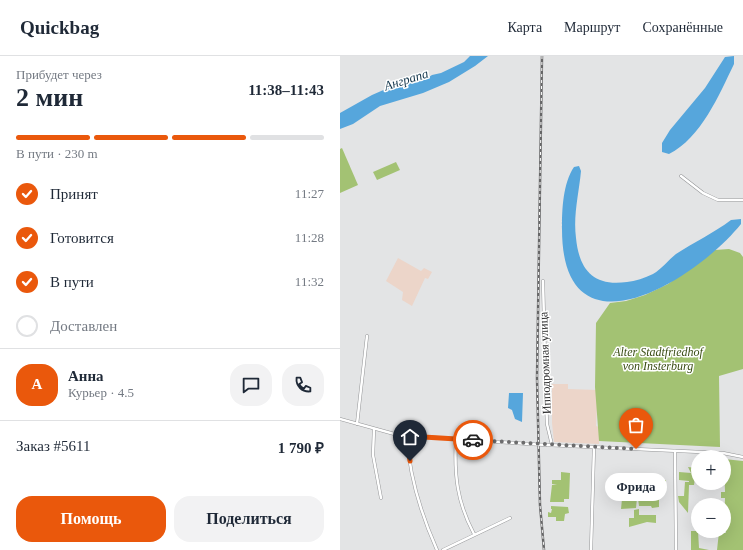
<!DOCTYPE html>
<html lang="ru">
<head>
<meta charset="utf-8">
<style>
  :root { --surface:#fff; --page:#f2f2f3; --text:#1f2937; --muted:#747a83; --line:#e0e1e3; --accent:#ea580c }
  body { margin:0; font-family:"Times New Roman",serif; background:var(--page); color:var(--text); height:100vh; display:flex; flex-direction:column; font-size:15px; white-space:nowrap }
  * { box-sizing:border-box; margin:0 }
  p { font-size:13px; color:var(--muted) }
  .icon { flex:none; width:22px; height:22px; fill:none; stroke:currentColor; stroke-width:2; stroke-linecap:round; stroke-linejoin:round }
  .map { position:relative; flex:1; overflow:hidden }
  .sheet { display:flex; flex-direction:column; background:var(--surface); width:340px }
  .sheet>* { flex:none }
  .fabs { position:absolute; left:351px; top:394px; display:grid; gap:8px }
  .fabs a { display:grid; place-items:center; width:40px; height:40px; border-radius:50%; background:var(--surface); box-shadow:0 4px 16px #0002; font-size:20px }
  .pin { position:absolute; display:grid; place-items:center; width:34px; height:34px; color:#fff; margin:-41px -17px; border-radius:50% 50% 50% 0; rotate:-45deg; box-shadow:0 0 4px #0007 }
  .pin .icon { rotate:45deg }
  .courier { position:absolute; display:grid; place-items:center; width:40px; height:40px; margin:-20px; border:3px solid #ea580c; border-radius:50%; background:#fff; color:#222; box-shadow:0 1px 5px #0007 }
  .bubble { position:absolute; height:28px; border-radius:14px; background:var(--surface); box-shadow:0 4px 16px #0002; font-size:13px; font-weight:800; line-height:28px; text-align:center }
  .headline em { font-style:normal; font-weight:800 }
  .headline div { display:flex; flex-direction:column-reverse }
  .headline { display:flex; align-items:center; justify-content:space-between; height:68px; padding:0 16px }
  h1 { font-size:26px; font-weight:800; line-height:30px }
  .bar { display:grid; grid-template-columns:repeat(4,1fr); gap:6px 4px; align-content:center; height:48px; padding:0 16px }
  .bar i { height:5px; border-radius:3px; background:var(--line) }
  .bar .current { background:var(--accent) }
  .bar p { grid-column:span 4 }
  .line { display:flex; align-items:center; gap:10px; padding:0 16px; border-top:1px solid var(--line) }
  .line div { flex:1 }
  .round { display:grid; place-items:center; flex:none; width:42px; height:42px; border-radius:16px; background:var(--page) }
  ol { padding:0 16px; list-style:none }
  li { display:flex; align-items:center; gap:12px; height:44px }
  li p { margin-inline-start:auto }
  li .icon { padding:4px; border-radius:50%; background:var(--accent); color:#fff; stroke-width:4 }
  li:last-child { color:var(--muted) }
  li i { width:22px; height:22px; border:2px solid var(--line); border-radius:50% }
  .cta { display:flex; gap:8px; margin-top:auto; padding:8px 16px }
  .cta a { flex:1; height:46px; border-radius:16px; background:var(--accent); color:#fff; font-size:16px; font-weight:800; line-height:46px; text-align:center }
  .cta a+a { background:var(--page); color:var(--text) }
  header { display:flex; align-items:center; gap:24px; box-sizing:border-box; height:56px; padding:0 20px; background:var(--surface); border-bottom:1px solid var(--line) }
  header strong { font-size:19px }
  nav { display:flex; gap:22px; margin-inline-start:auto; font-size:14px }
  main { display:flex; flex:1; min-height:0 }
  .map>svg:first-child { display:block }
</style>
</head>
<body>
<header>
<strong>Quickbag</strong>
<nav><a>Карта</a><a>Маршрут</a><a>Сохранённые</a></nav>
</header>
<main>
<section class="sheet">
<div class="headline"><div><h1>2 мин</h1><p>Прибудет через</p></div><em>11:38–11:43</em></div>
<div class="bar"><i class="current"></i><i class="current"></i><i class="current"></i><i></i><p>В пути · 230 m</p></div>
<ol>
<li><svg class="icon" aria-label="check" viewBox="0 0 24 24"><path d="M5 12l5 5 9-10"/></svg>Принят<p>11:27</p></li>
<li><svg class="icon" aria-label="check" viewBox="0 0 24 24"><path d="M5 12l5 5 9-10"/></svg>Готовится<p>11:28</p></li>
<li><svg class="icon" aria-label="check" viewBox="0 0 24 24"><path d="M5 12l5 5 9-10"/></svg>В пути<p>11:32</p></li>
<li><i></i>Доставлен</li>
</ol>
<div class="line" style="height:72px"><b class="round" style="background:var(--accent);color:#fff">А</b><div><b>Анна</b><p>Курьер · 4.5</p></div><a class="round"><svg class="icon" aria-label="chat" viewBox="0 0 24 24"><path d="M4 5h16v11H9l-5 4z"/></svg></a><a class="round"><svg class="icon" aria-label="phone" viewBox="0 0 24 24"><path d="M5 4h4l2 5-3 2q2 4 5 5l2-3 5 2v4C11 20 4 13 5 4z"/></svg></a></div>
<div class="line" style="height:52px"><div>Заказ #5611</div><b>1 790 ₽</b></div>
<div class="cta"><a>Помощь</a><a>Поделиться</a></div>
</section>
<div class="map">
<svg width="403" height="494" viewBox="0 0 403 494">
  <rect width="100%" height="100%" fill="#e3e4e5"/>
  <g fill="#ecd5c9">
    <polygon points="58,202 81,215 84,212 92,216 88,223 85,222 72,250 62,244 63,236 46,225"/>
    <polygon points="212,328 228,328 228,333 258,334 256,370 259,371 259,388 214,386 212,367"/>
  </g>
  <g fill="#a3c273">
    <polygon points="2,92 18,129 0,137 0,93"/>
    <polygon points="56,106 60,114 37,124 33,116"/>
    <polygon points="389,193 400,197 403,201 403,313 379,320 380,391 259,385 255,331 256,267 270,247 286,245 305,239 328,228 375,194"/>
    <polygon points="384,403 403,405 403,494 377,494 379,476 386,477 384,471 385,442 381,442 381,436 385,436"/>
    <polygon points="355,406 358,406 356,421 358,420 358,425 355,425 355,422 354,429 349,429 348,457 339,446 338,440 344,440 345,426 349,426 349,425 339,424 339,416 351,417 348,411 356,412"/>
    <polygon points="221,416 230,417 229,443 224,443 224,446 210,446 212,429 217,429 212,428 212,424 221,424"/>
    <polygon points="295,422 326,424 326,429 320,428 320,431 315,435 315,441 319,442 319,451 312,452 311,450 299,450 298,442 297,442 296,452 281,453 282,443 291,444 292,441 277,438 279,429 285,429 285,432 294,432 291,436 295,436"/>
    <polygon points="211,450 228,451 229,457 225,458 224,465 216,465 216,461 208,461 208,456 211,457 212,453 214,453 211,453"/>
    <polygon points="299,453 299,459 316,459 316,467 307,466 289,471 289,462 294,462 294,454"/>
    <polygon points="351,475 358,475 359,492 369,494 351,494"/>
  </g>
  <g fill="#56a6dc">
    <polygon points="130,0 148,0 135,10 109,26 83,37 40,50 13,68 0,73 0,57 32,39 48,32 86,23 92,19 101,17 124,6"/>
    <path d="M394 0V8C379 39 361 82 329 98L322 96V87L330 74 365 32 385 1Z"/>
    <path d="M239 110 241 115C239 137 233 159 236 182 239 213 253 231 287 226 295 225 305 222 313 218 322 213 328 204 336 198 354 186 374 177 391 164L401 163V168C355 225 222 307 222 173 222 153 223 127 234 111Z"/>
    <polygon points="169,337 183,337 182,366 175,363 172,354 168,352"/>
  </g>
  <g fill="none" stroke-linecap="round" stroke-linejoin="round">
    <g stroke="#949597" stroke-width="3.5">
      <g id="minor">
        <polyline points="341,120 363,137 378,144 403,144"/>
        <polyline points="203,225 206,343 207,368 212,389"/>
        <polyline points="0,363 58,379 189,388"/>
        <polyline points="17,368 27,280"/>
        <polyline points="34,373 33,399 41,442"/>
        <path d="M67 380C69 419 81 458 97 494"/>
        <path d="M116 383C114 419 117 446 134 478"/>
        <polyline points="207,389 383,397 403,401"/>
        <polyline points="335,395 336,494"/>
        <polyline points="103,494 170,462"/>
        <polyline points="251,494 254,391"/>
      </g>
    </g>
    <use href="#minor" stroke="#fff" stroke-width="2.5"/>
    <g stroke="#666667" stroke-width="2.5">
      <polyline id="rail" points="202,0 197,322 200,449 204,494"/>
    </g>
    <use href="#rail" stroke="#fff" stroke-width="1" stroke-dasharray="3" stroke-linecap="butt"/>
    <g stroke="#949597" stroke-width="3.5" stroke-linecap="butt">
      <polyline id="minor-bridge" points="189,388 207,389"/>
    </g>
    <use href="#minor-bridge" stroke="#fff" stroke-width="2.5"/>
  </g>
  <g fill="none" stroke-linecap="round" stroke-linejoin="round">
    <polyline stroke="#6c6c6d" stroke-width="4" stroke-dasharray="0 7.2" points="133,384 296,393"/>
    <polyline stroke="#ea580c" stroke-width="5" points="70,405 67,380 133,384"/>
  </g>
  <g text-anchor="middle" stroke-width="3" stroke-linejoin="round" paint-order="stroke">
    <g font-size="12" font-style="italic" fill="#394c13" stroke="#fff">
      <text x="318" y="300">Alter Stadtfriedhof<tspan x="318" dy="14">von Insterburg</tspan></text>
    </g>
    <g font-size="12" fill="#2c2c2d" stroke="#fff">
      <text transform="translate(205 307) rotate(-92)" y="4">Ипподромная улица</text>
    </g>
    <g font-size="13" font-style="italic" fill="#11344a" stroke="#fff">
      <text transform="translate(66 23) rotate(-17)" y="5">Анграпа</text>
    </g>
  </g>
</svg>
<div class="fabs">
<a>+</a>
<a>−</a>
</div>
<div class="pin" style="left:296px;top:393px;background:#ea580c"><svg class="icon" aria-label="bag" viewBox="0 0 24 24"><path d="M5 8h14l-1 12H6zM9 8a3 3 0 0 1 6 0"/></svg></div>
<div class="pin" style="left:70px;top:405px;background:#1f2937"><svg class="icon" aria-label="home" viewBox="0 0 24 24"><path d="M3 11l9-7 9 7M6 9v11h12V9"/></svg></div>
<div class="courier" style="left:133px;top:384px"><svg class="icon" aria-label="car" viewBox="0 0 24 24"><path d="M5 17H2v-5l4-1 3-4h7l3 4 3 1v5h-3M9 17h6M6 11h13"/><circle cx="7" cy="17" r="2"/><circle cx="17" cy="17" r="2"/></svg></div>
<div class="bubble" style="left:265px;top:417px;width:62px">Фрида</div>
</div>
</main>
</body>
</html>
